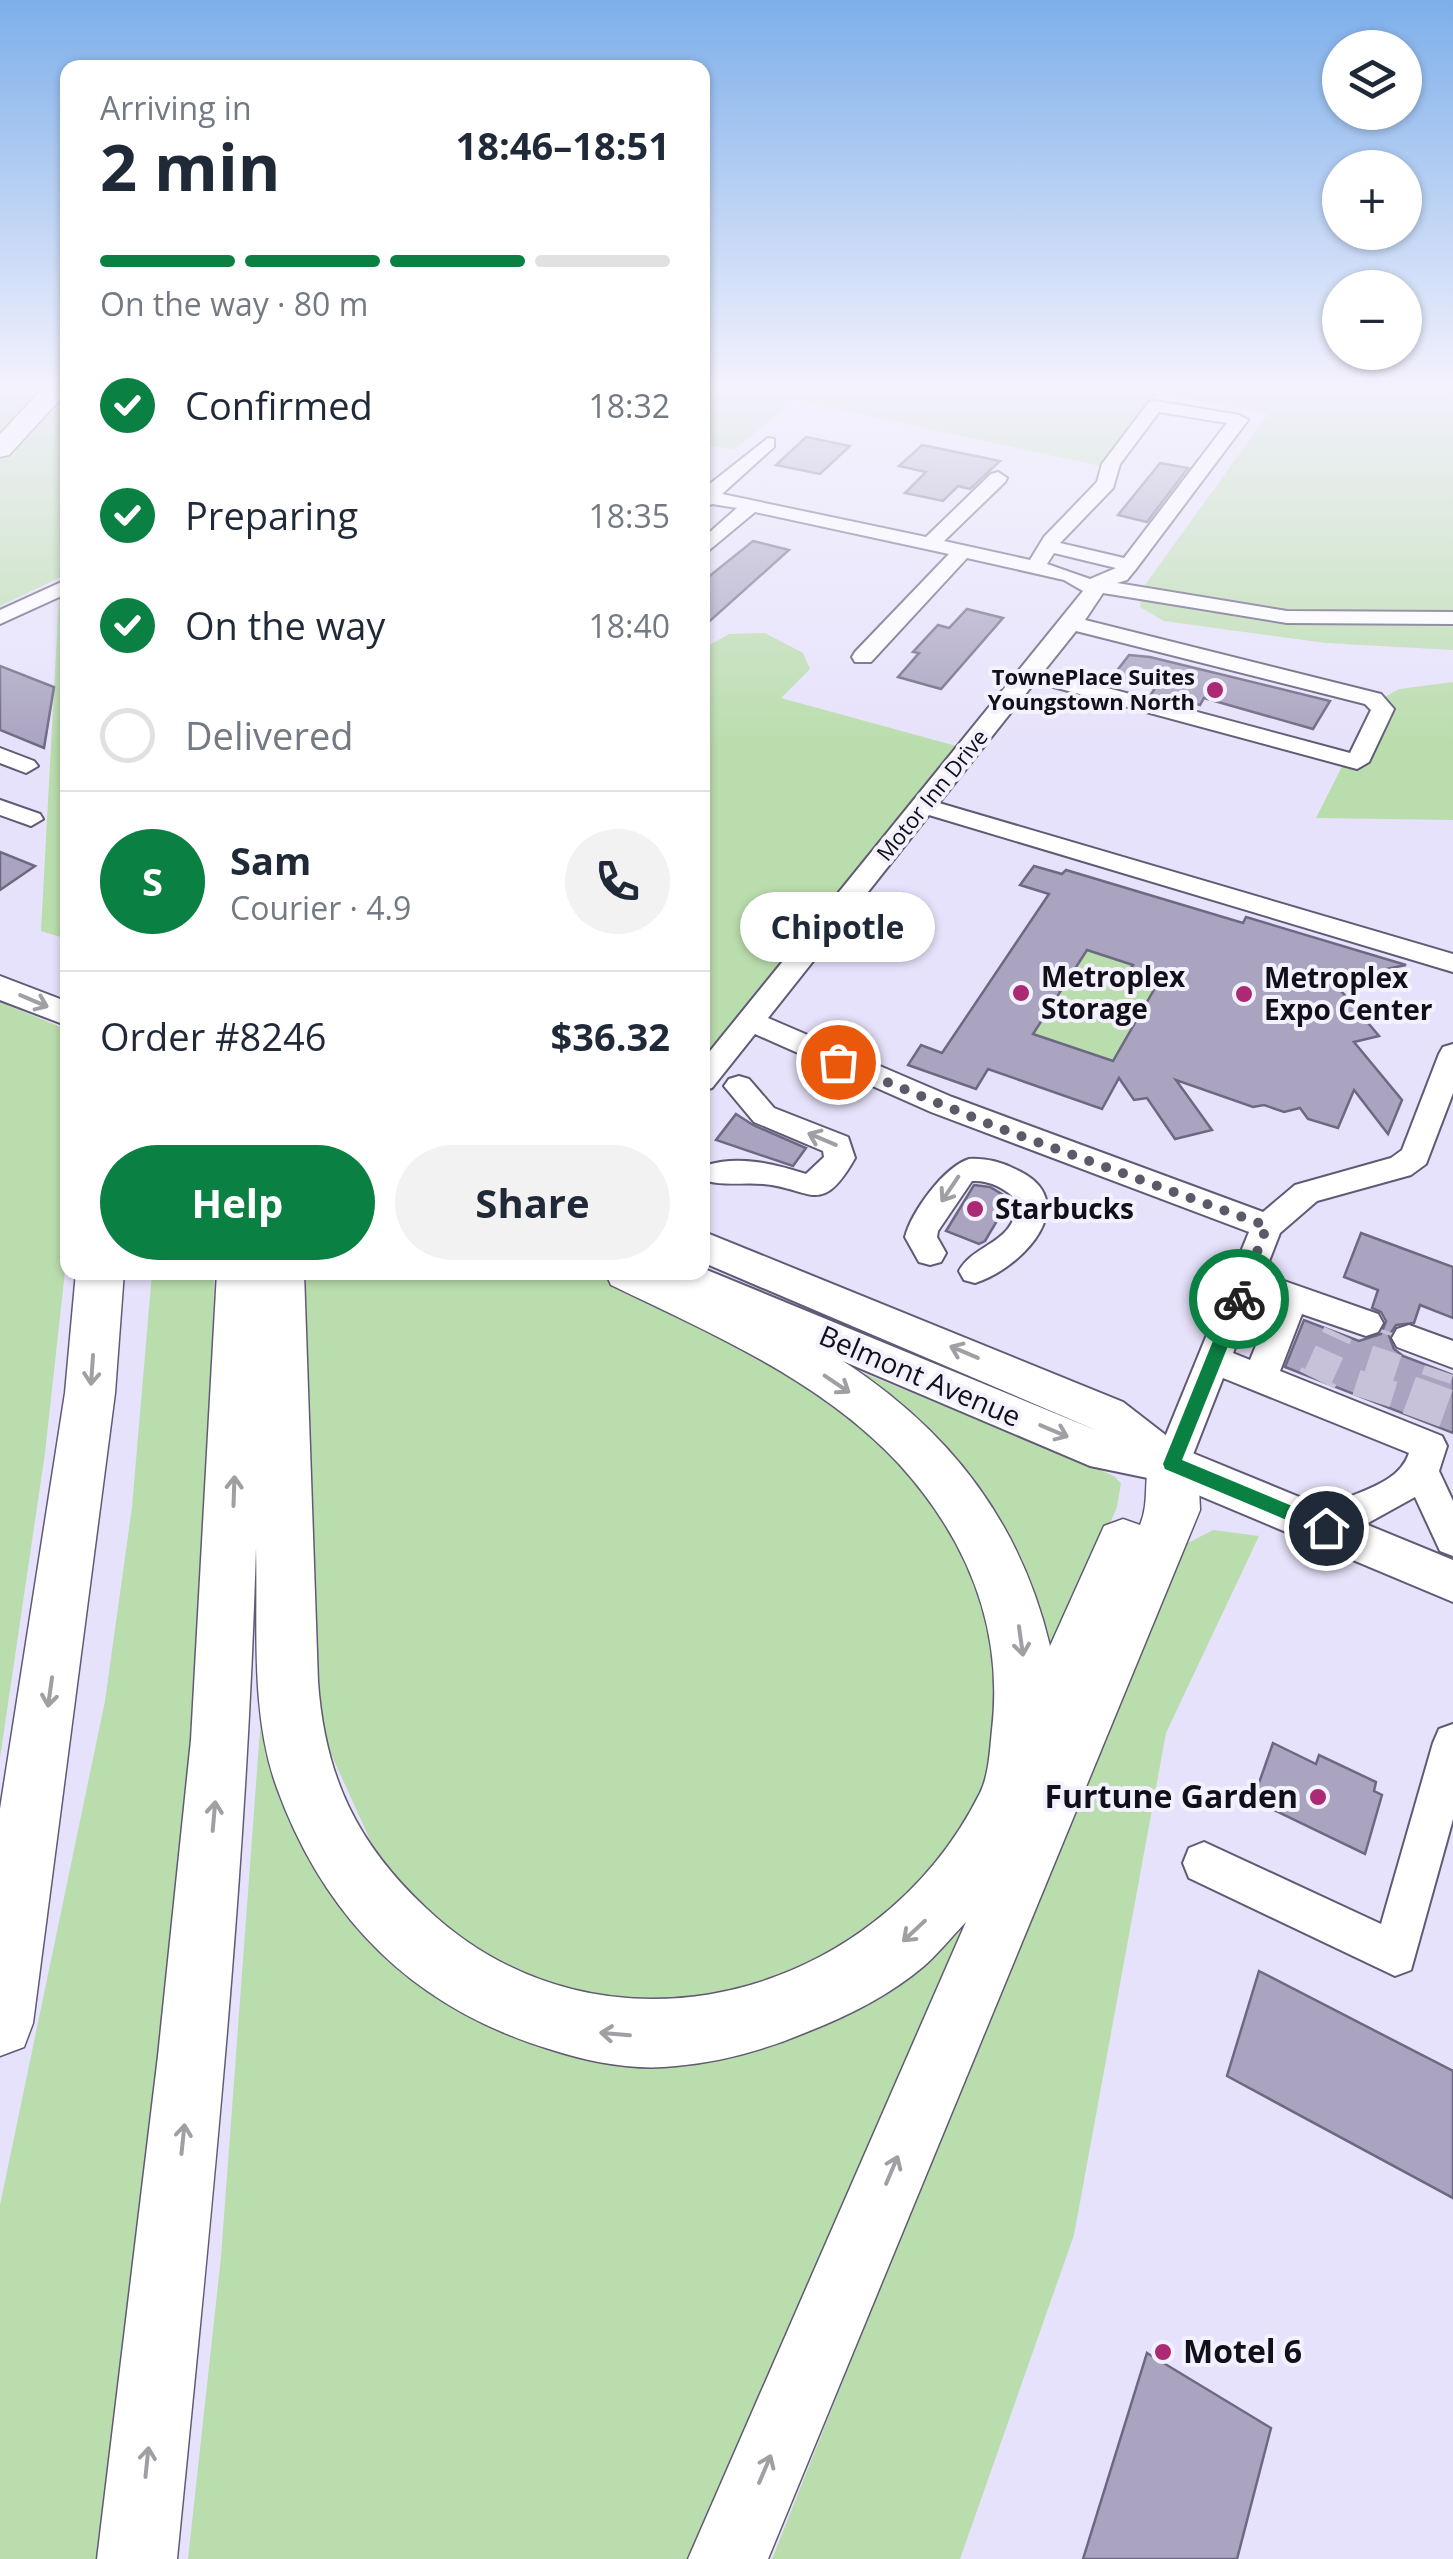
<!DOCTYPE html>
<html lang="en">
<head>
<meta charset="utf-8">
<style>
  :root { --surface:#fff; --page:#f2f2f3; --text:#1f2937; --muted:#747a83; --line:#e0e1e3; --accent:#0b8043 }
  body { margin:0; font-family:"Open Sans",sans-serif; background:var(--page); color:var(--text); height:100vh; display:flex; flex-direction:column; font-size:38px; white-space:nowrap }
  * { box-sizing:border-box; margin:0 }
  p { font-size:32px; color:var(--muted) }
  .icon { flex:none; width:55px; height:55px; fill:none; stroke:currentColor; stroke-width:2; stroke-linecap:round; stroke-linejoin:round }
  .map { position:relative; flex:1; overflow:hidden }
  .panel { position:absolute; left:60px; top:60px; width:650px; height:1220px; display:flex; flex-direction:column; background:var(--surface); border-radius:20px; box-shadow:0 2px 8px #0004 }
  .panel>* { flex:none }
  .buttons { position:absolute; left:1322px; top:30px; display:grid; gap:20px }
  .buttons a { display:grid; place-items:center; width:100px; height:100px; border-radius:50%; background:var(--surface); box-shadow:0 2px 8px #0004; font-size:50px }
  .pin { position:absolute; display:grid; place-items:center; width:85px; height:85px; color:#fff; margin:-42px; border:5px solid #fff; border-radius:50%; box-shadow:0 2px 10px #0007 }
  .courier { position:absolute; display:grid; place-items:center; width:100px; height:100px; margin:-50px; border:8px solid #0b8043; border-radius:50%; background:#fff; color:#222; box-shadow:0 2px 12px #0007 }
  .bubble { position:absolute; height:70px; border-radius:35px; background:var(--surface); box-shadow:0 2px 8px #0004; font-size:32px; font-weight:700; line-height:70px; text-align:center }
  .summary em { font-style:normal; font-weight:700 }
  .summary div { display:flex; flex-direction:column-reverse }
  .summary { display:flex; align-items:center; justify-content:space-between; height:170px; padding:0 40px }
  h1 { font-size:65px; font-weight:700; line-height:75px }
  .bar { display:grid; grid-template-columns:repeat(4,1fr); gap:15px 10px; align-content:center; height:120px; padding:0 40px }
  .bar i { height:12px; border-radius:8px; background:var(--line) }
  .bar .active { background:var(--accent) }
  .bar p { grid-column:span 4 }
  .line { display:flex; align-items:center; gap:25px; padding:0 40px; border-top:2px solid var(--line) }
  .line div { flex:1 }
  .round { display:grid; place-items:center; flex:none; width:105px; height:105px; border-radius:52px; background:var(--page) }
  ol { padding:0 40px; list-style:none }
  li { display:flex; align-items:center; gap:30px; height:110px }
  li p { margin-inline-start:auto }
  li .icon { padding:10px; border-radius:50%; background:var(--accent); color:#fff; stroke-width:4 }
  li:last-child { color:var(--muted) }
  li i { width:55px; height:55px; border:5px solid var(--line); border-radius:50% }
  .action { display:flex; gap:20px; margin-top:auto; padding:20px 40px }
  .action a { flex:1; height:115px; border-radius:60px; background:var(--accent); color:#fff; font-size:40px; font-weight:700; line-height:115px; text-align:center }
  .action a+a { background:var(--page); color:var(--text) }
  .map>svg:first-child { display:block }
</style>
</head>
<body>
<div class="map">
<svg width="1453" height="2559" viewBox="0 0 1453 2559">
  <rect width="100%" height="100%" fill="#e7e2fb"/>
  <g fill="#baddad">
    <polygon points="0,386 48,386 0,437"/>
    <polygon points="721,386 1453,386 1453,650 1326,643 1164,621 1140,607 1142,589 1268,414 1160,394 1100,466 795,400 734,450 703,444 703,401"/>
    <polygon points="67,389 67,574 0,606 0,460"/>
    <polygon points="67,593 67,939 41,931 59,597"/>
    <polygon points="765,633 803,653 810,669 781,698 960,747 706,1055 702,1054 702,649 729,634"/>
    <polygon points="1453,682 1453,820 1316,818 1374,703 1399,689"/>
    <polygon points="1087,950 1133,965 1130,971 1159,981 1113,1061 1028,1043"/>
    <polygon points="0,1002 68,1030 67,1253 45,1453 0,1758"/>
    <path d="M152 1273H214C213 1703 153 2132 108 2559H0V2205L105 1701 132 1507Z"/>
    <polygon points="306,1273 605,1273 730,1332 870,1425 958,1526 1000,1644 991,1774 956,1841 871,1932 798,1970 722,1993 635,2003 546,1985 466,1949 387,1877 326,1743 303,1562"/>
    <polygon points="861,1372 1114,1476 1121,1483 1117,1507 1043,1683 925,1432"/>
    <polygon points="1213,1530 1259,1536 1166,1733 1074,2235 960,2559 772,2559 1058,1841 1180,1547"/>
    <polygon points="262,1703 317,1842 596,2050 965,1909 984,1918 707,2559 188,2559 221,2257"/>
  </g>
  <g fill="#aaa4c1" stroke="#6e6883" stroke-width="2.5" fill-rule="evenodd">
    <polygon points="806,437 850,446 820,474 776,465"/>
    <polygon points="922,445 1000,461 970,489 958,486 943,501 905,493 926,472 899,466"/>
    <polygon points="1160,463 1188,468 1147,522 1118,515"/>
    <polygon points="753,541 789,550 702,628 702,582"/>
    <polygon points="967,609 1003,618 941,689 898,677 919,653 913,652 938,625 949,628"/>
    <polygon points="1129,655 1150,657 1330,701 1313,729 1204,698 1200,705 1177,699 1175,702 1150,696 1155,688 1112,677"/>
    <polygon points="0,666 54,687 44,748 0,730"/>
    <polygon points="0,852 35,866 0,890"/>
    <path d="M1034 866 1062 874 1066 870 1243 923 1246 917 1406 965 1332 980 1379 1036 1354 1042 1402 1100 1388 1134 1354 1090 1338 1128 1308 1119 1300 1108 1284 1112 1264 1105 1253 1107 1176 1080 1212 1130 1175 1139 1147 1098 1134 1100 1119 1078 1102 1109 988 1069 976 1089 908 1065 921 1045 942 1053 1049 894 1020 885ZM1087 950 1133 965 1129 971 1159 981 1113 1061 1033 1034Z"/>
    <polygon points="736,1114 753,1125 806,1148 793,1166 716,1140"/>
    <polygon points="974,1185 990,1187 1010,1199 985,1241 979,1244 946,1231"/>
    <polygon points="1361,1233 1453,1267 1453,1318 1420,1305 1414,1323 1396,1325 1389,1336 1394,1349 1403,1356 1453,1375 1453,1433 1285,1367 1304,1320 1359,1341 1381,1334 1386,1321 1381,1312 1372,1308 1378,1290 1344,1277"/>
    <polygon points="1273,1743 1316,1764 1319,1755 1376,1782 1374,1791 1382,1795 1365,1854 1253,1800"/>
    <polygon points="1259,1971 1453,2071 1453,2198 1227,2076"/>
    <polygon points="1147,2353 1271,2428 1237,2559 1083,2559"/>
  </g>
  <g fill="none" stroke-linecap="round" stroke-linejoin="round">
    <g stroke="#c7c2d9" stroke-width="30" stroke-dasharray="30 15" stroke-linecap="butt">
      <polyline points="1317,1379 1338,1333"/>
      <polyline points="1378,1379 1393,1333"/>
      <polyline points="1436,1379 1439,1370"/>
    </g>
    <g stroke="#c7c2d9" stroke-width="39" stroke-dasharray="39 19" stroke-linecap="butt">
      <polyline points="1317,1380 1319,1376"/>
      <polyline points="1371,1401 1379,1376"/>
      <polyline points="1421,1420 1437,1376"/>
    </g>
    <g stroke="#605a75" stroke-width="4">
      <g id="minor">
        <path d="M1155 401 1239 415 1248 420 1136 569 1127 580 1117 583 1287 611 1453 612V624L1287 623 1103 593 1085 620 1381 694 1394 709 1369 762 1357 769 1035 682 939 803 1453 954V972L929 815 768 1018 952 1097 1263 1212 1295 1185 1391 1158 1402 1150 1439 1054 1443 1047 1453 1044V1093L1426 1164 1411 1175 1317 1201 1280 1233 1264 1274 1378 1314 1383 1323 1378 1332 1366 1336 1302 1314 1280 1371 1442 1436 1447 1446 1439 1471 1453 1501V1556L1440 1551 1415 1497 1339 1539 1326 1544 1313 1539 1308 1528C1325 1491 1395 1496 1409 1453L1223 1378 1185 1475 1172 1479 1159 1475 1154 1464 1249 1232 931 1112 755 1034 712 1088 702 1091V1061L1083 591 1064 580 967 558 871 662H855L852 657 855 652 949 554 755 512 702 556V539L737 508 712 504 702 509V490L768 438 774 439V447L722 494 926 537 991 474 998 472 1007 478 1005 482 944 541 1030 560 1044 537 1097 482 1102 464 1149 402ZM1159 412 1227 423 1124 558 1060 543 1113 488 1120 464ZM1054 553 1116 568 1090 579 1047 564ZM1076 631 1365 704 1371 710 1350 753 1044 671ZM1255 1297 1273 1304 1250 1360 1233 1353Z"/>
        <polygon points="68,579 68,593 0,624 0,610"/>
        <polygon points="0,748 34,761 38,766 26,773 0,763"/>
        <polygon points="0,800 40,814 43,819 31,826 0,815"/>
        <path d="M739 1076 749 1079 774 1108 848 1137 855 1158C821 1218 811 1188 763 1184 744 1182 725 1186 707 1181L703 1173 707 1165C740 1155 774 1164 806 1174L824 1157 823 1151 754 1122 724 1086 729 1079Z"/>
        <path d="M969 1159C985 1158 1001 1162 1015 1169 1086 1200 1023 1268 975 1283L964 1280 959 1271C975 1242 1017 1244 1017 1200 1004 1188 990 1180 972 1181L938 1231 937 1237 946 1253 941 1262 930 1265 919 1262 905 1237C912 1211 944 1167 969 1159Z"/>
        <polygon points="1409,1325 1453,1341 1453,1368 1397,1347 1392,1338 1397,1329"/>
        <polygon points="1453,1724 1453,1819 1411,1970 1395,1976 1189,1878 1183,1863 1189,1848 1204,1842 1381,1924 1433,1743 1439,1729"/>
      </g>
    </g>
    <g stroke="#605a75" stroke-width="4">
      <g id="major">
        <polygon points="0,976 68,1002 68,1026 0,1000"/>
        <polygon points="702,1231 1123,1402 1185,1450 1453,1560 1453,1602 1167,1482 1090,1466 659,1283 653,1272 702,1272 702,1268 1098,1431 702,1262"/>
      </g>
    </g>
    <g stroke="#605a75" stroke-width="3">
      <g id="highway">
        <polygon points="45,386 68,386 68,391 9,455 0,457 0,434"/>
        <polygon points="76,1272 124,1272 115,1393 33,2023 24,2047 0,2056 0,1809 65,1393"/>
        <path d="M217 1272H304L318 1682C325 1777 357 1844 427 1909 601 2073 877 2000 980 1793 989 1775 990 1749 992 1730 1004 1628 967 1539 899 1464 821 1380 712 1334 611 1285L605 1272C626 1272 653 1268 674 1273 704 1280 736 1302 764 1316 907 1387 1012 1486 1050 1646L1104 1526 1123 1519 1140 1525C1151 1500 1141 1474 1154 1448L1172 1442 1190 1448 1198 1464 1200 1510 768 2559H688L966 1922C952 1936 939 1953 924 1966 890 1995 848 2016 807 2032 764 2050 722 2062 676 2066 634 2071 589 2062 549 2049 415 2008 325 1920 277 1788 250 1714 258 1626 256 1548 246 1886 210 2222 177 2559H97L158 2056 191 1740Z"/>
      </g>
    </g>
    <use href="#minor" fill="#fff" fill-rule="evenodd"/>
    <use href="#major" fill="#fff" fill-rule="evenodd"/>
    <use href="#highway" fill="#fff" fill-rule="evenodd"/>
  </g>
  <defs><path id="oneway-shaft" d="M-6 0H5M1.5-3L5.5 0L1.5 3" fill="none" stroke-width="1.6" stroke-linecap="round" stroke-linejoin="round" transform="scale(2.5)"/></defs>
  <g stroke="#a09fa3">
    <use href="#oneway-shaft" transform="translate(34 1001) rotate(23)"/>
    <use href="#oneway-shaft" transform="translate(822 1139) rotate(-157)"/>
    <use href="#oneway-shaft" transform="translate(950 1189) rotate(124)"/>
    <use href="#oneway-shaft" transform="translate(964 1352) rotate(-157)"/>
    <use href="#oneway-shaft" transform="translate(92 1370) rotate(94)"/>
    <use href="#oneway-shaft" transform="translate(837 1384) rotate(34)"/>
    <use href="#oneway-shaft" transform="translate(1054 1431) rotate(23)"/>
    <use href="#oneway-shaft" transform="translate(234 1491) rotate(-88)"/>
    <use href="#oneway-shaft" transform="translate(1021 1641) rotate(82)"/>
    <use href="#oneway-shaft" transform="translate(50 1692) rotate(98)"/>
    <use href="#oneway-shaft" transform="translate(214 1816) rotate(-85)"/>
    <use href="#oneway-shaft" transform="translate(914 1931) rotate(137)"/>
    <use href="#oneway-shaft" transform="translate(615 2034) rotate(-175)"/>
    <use href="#oneway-shaft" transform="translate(183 2139) rotate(-84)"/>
    <use href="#oneway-shaft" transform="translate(892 2170) rotate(-67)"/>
    <use href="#oneway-shaft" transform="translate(147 2462) rotate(-84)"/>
    <use href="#oneway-shaft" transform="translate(765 2469) rotate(-67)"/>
  </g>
  <linearGradient id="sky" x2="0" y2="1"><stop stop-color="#7dafea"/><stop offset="0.52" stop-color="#f4f2fd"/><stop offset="1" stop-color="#f4f2fd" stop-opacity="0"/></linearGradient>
  <rect width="1453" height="745" fill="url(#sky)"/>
  <polygon fill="#0b8043" points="1239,1293 1247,1299 1182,1460 1333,1523 1333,1534 1320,1534 1165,1469 1163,1464 1230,1299"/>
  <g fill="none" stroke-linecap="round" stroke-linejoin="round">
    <polyline stroke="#5c5968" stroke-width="10" stroke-dasharray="0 18" points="838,1062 999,1128 1267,1226 1239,1299"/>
  </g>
  <g fill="#ac2973" stroke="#f4f1fe" stroke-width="4">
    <circle cx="1215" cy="690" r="10"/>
    <circle cx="1021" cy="993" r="10"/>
    <circle cx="1244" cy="994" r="10"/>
    <circle cx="975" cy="1209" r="10"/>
    <circle cx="1318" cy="1797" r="10"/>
    <circle cx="1163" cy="2352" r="10"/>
  </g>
  <g text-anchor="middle" stroke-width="8" stroke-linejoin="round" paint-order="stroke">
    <g font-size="22" font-weight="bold" fill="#110f19" stroke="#f4f1fe" text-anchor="end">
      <text x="1195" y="685">TownePlace Suites<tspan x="1195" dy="25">Youngstown North</tspan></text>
    </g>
    <g font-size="22" fill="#110f19" stroke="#f4f1fe">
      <text transform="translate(932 795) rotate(-51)" y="8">Motor Inn Drive</text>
    </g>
    <g font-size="28" font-weight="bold" fill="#110f19" stroke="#f4f1fe" text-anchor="start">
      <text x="1041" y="987">Metroplex<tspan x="1041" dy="32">Storage</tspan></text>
      <text x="1264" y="988">Metroplex<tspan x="1264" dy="32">Expo Center</tspan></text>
      <text x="995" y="1219">Starbucks</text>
    </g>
    <g font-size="28" fill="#110f19" stroke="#f4f1fe">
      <text transform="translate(920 1376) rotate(23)" y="10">Belmont Avenue</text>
    </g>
    <g font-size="32" font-weight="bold" fill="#110f19" stroke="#f4f1fe" text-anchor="end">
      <text x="1298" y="1808">Furtune Garden</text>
      <text x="1183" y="2363" text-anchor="start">Motel 6</text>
    </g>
  </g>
</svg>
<div class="buttons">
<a><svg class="icon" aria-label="layers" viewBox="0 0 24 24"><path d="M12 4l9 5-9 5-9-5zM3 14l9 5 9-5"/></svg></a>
<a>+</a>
<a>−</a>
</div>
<div class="pin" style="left:838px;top:1062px;background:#ea580c"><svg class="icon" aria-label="bag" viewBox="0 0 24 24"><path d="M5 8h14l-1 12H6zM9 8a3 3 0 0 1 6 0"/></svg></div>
<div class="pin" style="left:1326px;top:1528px;background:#1f2937"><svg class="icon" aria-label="home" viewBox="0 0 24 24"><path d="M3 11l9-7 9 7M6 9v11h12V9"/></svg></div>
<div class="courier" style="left:1239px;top:1299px"><svg class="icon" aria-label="bike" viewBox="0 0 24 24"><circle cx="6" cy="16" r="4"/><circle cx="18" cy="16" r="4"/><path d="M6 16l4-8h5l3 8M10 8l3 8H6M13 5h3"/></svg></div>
<div class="bubble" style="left:740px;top:892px;width:195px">Chipotle</div>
<section class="panel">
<div class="summary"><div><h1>2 min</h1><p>Arriving in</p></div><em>18:46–18:51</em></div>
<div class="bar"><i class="active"></i><i class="active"></i><i class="active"></i><i></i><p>On the way · 80 m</p></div>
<ol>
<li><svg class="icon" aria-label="check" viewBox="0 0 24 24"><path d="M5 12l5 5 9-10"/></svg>Confirmed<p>18:32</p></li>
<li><svg class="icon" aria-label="check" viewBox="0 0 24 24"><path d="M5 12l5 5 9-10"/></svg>Preparing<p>18:35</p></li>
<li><svg class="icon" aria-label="check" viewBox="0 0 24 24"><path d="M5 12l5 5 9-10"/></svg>On the way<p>18:40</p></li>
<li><i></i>Delivered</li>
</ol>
<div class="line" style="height:180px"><b class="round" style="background:var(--accent);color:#fff">S</b><div><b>Sam</b><p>Courier · 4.9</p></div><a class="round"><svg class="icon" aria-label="phone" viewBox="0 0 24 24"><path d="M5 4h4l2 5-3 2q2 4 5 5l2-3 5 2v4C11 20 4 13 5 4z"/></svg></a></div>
<div class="line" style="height:130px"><div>Order #8246</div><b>$36.32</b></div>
<div class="action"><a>Help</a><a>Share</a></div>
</section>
</div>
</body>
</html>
